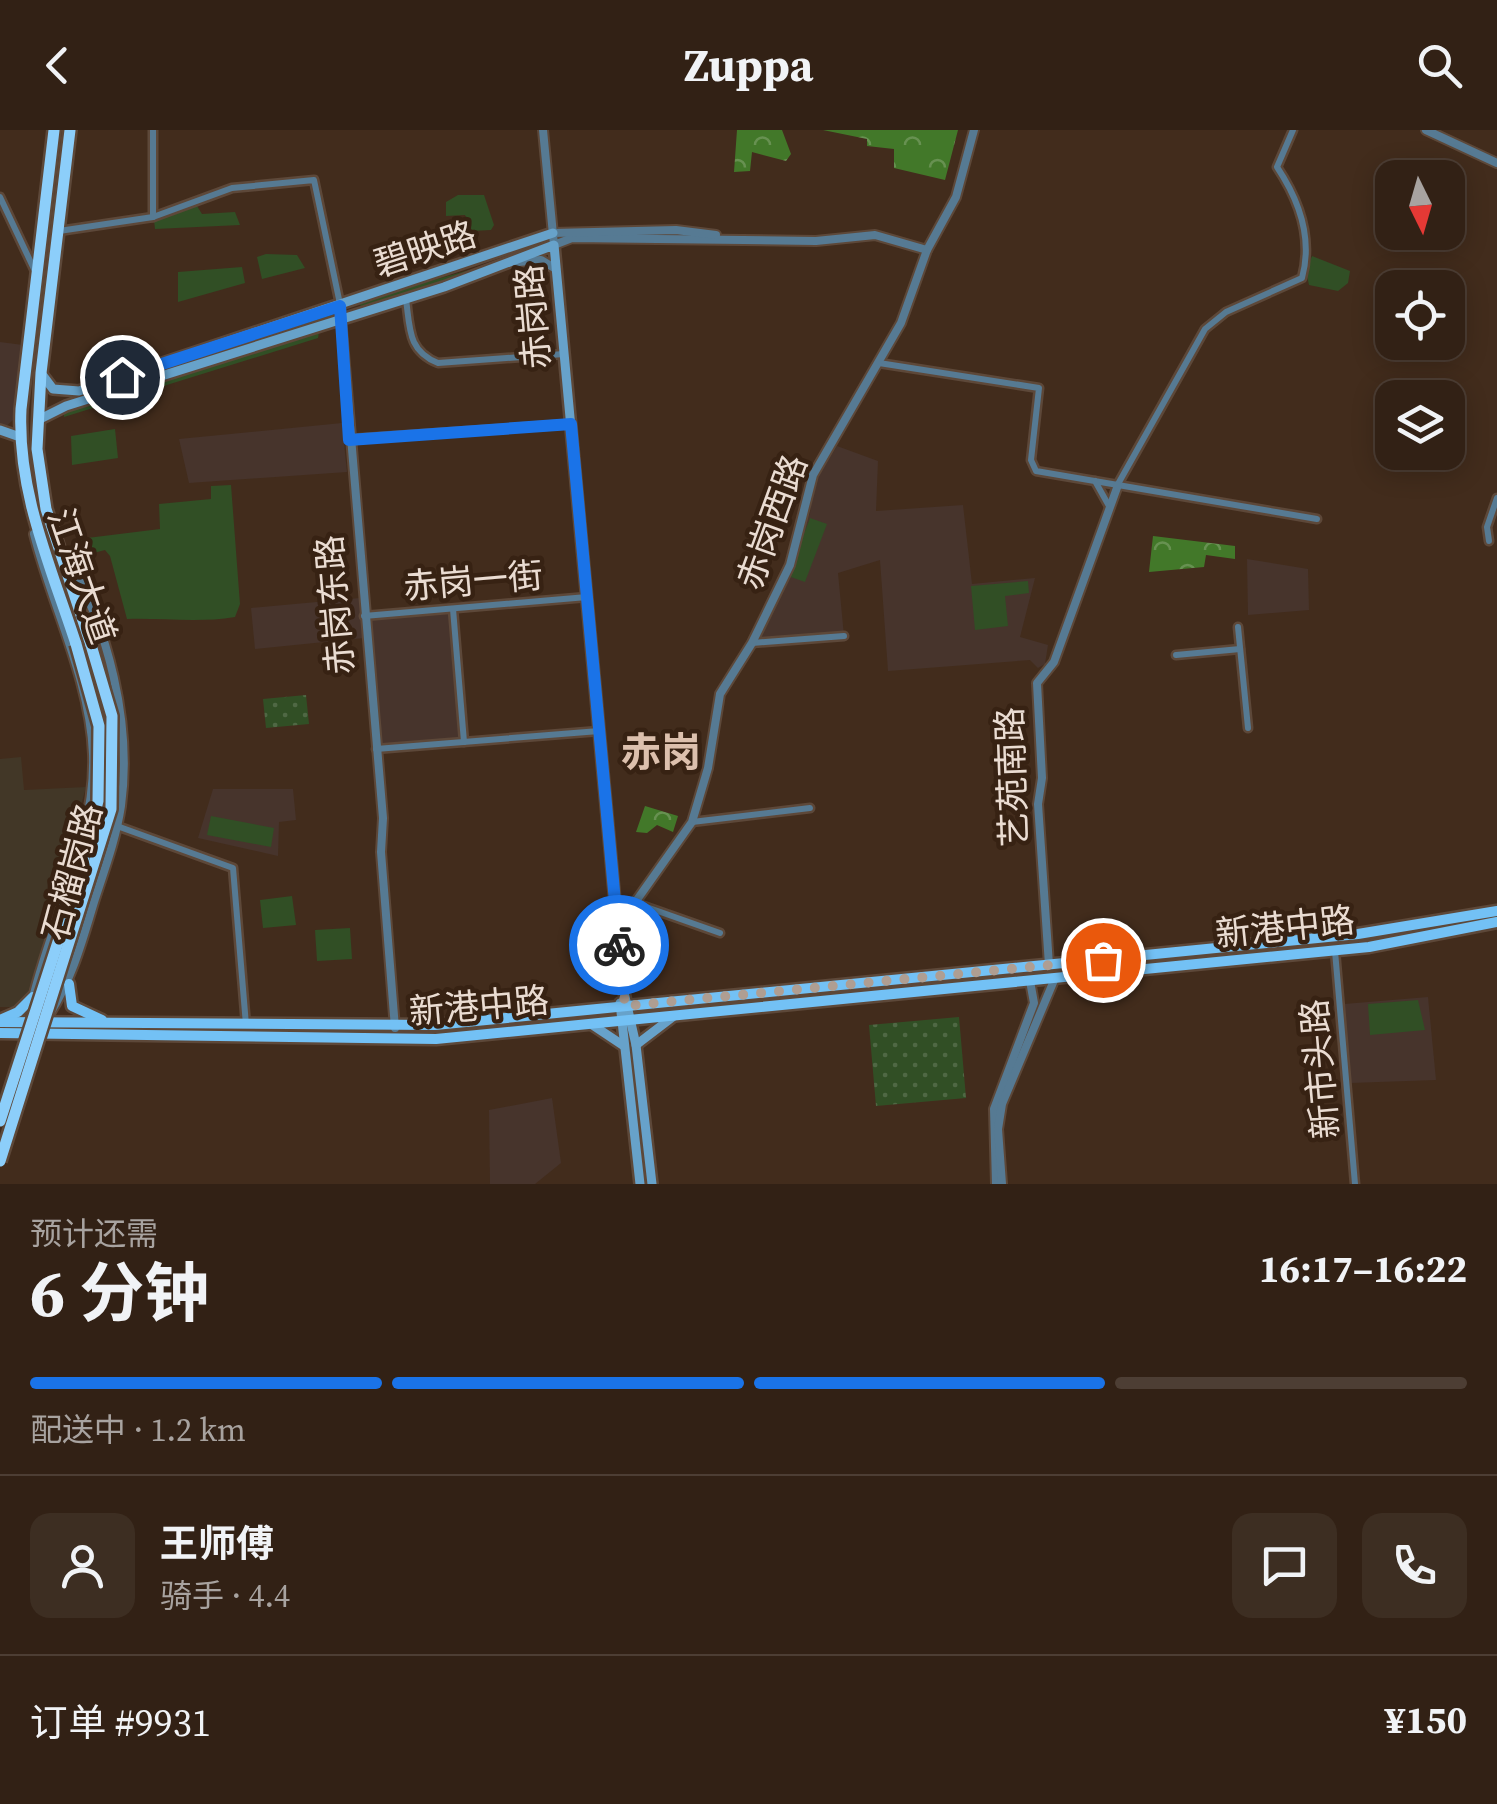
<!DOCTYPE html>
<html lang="zh">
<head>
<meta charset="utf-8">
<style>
  :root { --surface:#322115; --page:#3d2e22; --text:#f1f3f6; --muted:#a8a3a0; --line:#4d3e34; --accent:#1a73e8 }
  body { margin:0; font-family:"Source Serif 4","Noto Sans SC",serif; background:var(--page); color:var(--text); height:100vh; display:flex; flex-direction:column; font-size:38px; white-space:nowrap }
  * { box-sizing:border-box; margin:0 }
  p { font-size:32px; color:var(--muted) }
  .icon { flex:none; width:55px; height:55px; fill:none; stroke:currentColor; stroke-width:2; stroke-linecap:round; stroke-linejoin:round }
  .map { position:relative; height:1054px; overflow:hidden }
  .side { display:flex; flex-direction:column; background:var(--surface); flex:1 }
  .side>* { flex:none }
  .needle { width:65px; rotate:175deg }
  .buttons { position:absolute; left:1375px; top:30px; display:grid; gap:20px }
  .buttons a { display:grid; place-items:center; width:90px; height:90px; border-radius:20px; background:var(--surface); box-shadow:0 5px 25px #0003,0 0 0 2px var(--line); font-size:50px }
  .pin { position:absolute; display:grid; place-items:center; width:85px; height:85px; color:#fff; margin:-42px; border:5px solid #fff; border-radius:50%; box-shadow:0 2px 10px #0007 }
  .courier { position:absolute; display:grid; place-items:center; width:100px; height:100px; margin:-50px; border:8px solid #1a73e8; border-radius:50%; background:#fff; color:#222; box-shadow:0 2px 12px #0007 }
  .overview em { font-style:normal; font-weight:700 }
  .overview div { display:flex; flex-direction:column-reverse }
  .overview { display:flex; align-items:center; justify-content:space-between; height:170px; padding:0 30px }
  h1 { font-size:65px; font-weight:700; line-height:75px }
  .bar { display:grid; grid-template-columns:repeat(4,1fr); gap:15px 10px; align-content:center; height:120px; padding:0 30px }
  .bar i { height:12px; border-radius:8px; background:var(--line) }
  .bar .active { background:var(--accent) }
  .bar p { grid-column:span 4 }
  .line { display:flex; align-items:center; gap:25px; padding:0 30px; border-top:2px solid var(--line) }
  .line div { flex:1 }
  .round { display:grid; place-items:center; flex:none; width:105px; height:105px; border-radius:20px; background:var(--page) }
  header { display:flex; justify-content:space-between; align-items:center; height:130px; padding:0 30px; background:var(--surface); font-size:45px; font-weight:700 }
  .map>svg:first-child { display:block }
</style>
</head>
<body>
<header><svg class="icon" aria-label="back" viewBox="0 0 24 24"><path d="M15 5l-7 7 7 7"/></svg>Zuppa<svg class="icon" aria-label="search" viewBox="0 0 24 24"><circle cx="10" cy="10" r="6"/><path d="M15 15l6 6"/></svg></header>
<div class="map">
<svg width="1497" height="1054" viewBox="0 0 1497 1054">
  <defs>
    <pattern id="forest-crowns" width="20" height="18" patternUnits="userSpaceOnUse" patternTransform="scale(2.5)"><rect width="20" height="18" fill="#427829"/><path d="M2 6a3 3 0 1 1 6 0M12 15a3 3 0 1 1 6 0" fill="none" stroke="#679151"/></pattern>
    <pattern id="park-dots" width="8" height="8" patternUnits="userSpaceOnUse" patternTransform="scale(2.5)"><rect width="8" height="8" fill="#314f25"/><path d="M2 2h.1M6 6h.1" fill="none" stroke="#4f6844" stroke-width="1.8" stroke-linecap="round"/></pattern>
  </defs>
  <rect width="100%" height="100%" fill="#422c1c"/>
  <g fill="#47342c">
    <polygon points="0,212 23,215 13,290 4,298 0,297"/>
    <polygon points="342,293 347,342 189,353 179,309"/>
    <polygon points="837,316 878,331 876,381 963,375 972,454 1035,448 1020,507 1048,515 1045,534 1038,538 1030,530 888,541 880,430 838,443 844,506 754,512 810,383 813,355"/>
    <polygon points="1247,429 1308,439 1309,480 1248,485"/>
    <polygon points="360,468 364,508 255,519 251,478"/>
    <polygon points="451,481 461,609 378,616 366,487"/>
    <polygon points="213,659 293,659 296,690 279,692 278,726 198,708"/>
    <polygon points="1428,867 1436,950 1350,953 1344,874"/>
    <polygon points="552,968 561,1033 535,1054 490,1054 489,980"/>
  </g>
  <polygon fill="#423727" points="21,627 24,660 86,657 31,861 14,877 0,877 0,629"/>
  <g fill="#314f25">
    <polygon points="458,65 484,65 494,95 491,100 472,101 465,85 446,86 446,72"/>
    <polygon points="197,76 202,84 235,82 240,95 155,99 154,90"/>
    <polygon points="266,124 297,125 305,138 262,149 257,127"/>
    <polygon points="1312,126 1350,141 1348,153 1338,161 1309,155 1306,141"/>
    <polygon points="242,137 245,153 178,172 178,142"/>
    <polygon points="480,137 474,144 362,181 359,171"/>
    <polygon points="331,181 334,189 60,276 73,264"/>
    <polygon points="319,202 318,208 64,287 64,280"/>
    <polygon points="115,299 118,328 72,335 71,306"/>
    <path d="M231 355 240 474 235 487C200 493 163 488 127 489L110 426 105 420 82 426 74 417 79 409 160 399 159 374 211 369V356Z"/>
    <polygon points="810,388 827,394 805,452 788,446"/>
    <polygon points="1028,451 1029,463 1005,466 1008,496 975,500 971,456"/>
    <polygon points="211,686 274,698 271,717 207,705"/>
    <polygon points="292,766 296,795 263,798 260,770"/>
    <polygon points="350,798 352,829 317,831 315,800"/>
    <polygon points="1418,870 1425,900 1370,905 1368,874"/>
  </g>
  <g fill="url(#forest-crowns)">
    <polygon points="737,0 782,0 791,24 786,31 752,22 750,41 734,42"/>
    <polygon points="823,0 958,0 945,50 894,38 894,19 867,16 867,9"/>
    <polygon points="1153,406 1235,416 1235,429 1206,425 1204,437 1149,442"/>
    <polygon points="645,676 678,686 673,702 657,695 647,703 636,702"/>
  </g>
  <g fill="url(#park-dots)">
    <polygon points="306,565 309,594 266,598 263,569"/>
    <polygon points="959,887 966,968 876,976 869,895"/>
  </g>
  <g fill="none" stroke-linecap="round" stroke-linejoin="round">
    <g stroke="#5d4839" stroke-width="11">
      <g id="minor">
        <polyline points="0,67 34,139"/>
        <polyline points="153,87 153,0"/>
        <polyline points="59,101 153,87 232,58 314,50 340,174"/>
        <path d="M406 169C410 199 408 221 438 233L564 224"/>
        <polyline points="879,233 1039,258 1031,330 1036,341 1317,389"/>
        <polyline points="350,309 571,294"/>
        <polyline points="1095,351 1109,376"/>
        <path d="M1118 354 1205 199 1226 182 1302 148C1313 108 1299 70 1277 37L1293 0"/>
        <polyline points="1489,411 1487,397 1497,368"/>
        <polyline points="453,479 464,612"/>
        <polyline points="364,486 587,467"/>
        <polyline points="1238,497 1248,598"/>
        <polyline points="752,513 844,506"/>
        <polyline points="1176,525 1240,519"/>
        <polyline points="376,619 599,601"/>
        <polyline points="692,692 810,678"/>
        <polyline points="117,696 233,738 246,895"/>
        <polyline points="635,773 720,803"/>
        <polyline points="1335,821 1355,1054"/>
      </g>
    </g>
    <g stroke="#5d4839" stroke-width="12">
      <g id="tertiary">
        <polyline points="543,0 554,115 572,108 816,111 875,105 927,120"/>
        <polyline points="1426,0 1497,33"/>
        <polyline points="553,103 676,100 716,105"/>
        <polyline points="518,132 541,130 556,139"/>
        <polyline points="340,176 383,688 381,722 395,898"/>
        <polyline points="617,798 692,692 708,638 720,564 752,513 790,435 813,345 901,193 927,120 956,67 974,0"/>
        <polyline points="1049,835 1038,674 1042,648 1037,553 1054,532 1118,355"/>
        <path d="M33 868C52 789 96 707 93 624 90 549 52 476 34 404"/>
        <path d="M49 885C72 849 82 812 94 772 104 741 116 709 121 676 132 595 109 497 66 427"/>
        <polyline points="996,1054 994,979 1034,873 1030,851"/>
        <polyline points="1002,1054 998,999 1002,974 1055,848"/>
      </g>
    </g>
    <g stroke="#5d4839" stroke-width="14">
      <g id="secondary">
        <polyline points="41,243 53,259 79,261 553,103"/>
        <polyline points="38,290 66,276 444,157 554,115 623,858 636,915 652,1054"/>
        <polyline points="0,300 20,307"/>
        <polyline points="620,873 640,1054"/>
        <polyline points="591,894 624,916"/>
        <polyline points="636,915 674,886"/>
      </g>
    </g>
    <g stroke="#5d4839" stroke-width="15">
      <g id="primary">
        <polyline points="69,854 72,876 102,890"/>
        <polyline points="2,889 18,882 33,867"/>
        <polyline points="0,892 435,895 1358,804 1497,781"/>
        <polyline points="0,903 436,909 1369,817 1497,792"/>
      </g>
    </g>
    <g stroke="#5d4839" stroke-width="16">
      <g id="trunk">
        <path d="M54 0 21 279C17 362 51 437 76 514"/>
        <polyline points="70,0 41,243 37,319 46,379 91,515"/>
      </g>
    </g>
    <use href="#minor" stroke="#567a93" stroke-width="6"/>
    <use href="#tertiary" stroke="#567a93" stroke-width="8"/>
    <use href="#secondary" stroke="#67a2ca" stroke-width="9"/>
    <use href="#primary" stroke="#73c1f5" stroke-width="10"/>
    <use href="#trunk" stroke="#8ccefa" stroke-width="11"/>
    <g stroke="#5d4839" stroke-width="16" stroke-linecap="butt">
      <g id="trunk-bridge">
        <polyline points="0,991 79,747 98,671 99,596 76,514"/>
        <polyline points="0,1031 111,679 112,586 91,515"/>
      </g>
    </g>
    <use href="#trunk-bridge" stroke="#8ccefa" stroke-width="11"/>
  </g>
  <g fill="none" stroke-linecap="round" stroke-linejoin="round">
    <polyline stroke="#af9e92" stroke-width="10" stroke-dasharray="0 18" points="619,815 625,876 1103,830"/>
    <polyline stroke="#1a73e8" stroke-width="12" points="122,247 340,176 349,310 571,294 619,815"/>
  </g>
  <g text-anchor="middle" stroke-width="9" stroke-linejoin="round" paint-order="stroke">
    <g font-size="35" fill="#eadcd2" stroke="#372213">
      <text transform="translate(425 119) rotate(-18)" y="12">碧映路</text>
      <text transform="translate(533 187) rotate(-95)" y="12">赤岗路</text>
      <text transform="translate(772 392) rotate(-70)" y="12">赤岗西路</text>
      <text transform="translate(82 446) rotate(71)" y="12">江海大道</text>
      <text transform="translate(473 451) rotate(-5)" y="12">赤岗一街</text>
      <text transform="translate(335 475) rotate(-95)" y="12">赤岗东路</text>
      <text transform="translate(1012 647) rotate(-92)" y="12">艺苑南路</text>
      <text transform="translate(72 742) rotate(-75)" y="12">石榴岗路</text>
      <text transform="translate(1285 797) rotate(-6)" y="12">新港中路</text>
      <text transform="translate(479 876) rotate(-5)" y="12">新港中路</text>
      <text transform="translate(1320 939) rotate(-95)" y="12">新市头路</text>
    </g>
    <g font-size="40" font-weight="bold" fill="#dcc0ad" stroke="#372213">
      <text x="661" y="636">赤岗</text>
    </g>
  </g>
</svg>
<div class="buttons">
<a><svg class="needle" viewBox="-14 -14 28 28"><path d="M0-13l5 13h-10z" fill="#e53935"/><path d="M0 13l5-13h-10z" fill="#a8a3a0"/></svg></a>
<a><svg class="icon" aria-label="locate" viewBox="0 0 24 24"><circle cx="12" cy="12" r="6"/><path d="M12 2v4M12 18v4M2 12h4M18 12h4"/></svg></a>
<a><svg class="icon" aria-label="layers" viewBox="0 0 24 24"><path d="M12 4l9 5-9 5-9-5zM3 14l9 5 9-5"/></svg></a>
</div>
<div class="pin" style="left:1103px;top:830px;background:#ea580c"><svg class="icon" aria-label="bag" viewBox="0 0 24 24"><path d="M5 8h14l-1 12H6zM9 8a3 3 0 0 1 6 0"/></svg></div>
<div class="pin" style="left:122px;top:247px;background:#1f2937"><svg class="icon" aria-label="home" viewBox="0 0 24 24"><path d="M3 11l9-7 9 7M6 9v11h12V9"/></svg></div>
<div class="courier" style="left:619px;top:815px"><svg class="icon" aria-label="bike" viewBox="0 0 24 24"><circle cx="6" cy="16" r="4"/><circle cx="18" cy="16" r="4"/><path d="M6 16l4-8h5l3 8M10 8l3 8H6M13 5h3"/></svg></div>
</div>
<section class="side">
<div class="overview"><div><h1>6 分钟</h1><p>预计还需</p></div><em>16:17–16:22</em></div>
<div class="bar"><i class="active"></i><i class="active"></i><i class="active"></i><i></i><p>配送中 · 1.2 km</p></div>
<div class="line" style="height:180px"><a class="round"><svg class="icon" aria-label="person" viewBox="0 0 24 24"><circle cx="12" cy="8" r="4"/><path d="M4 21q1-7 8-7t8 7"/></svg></a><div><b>王师傅</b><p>骑手 · 4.4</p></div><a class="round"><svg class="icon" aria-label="chat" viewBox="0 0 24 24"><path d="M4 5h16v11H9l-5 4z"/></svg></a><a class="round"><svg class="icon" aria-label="phone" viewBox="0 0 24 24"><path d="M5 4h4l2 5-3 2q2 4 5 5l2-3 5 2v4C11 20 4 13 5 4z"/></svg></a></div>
<div class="line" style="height:130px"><div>订单 #9931</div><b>¥150</b></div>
</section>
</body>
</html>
